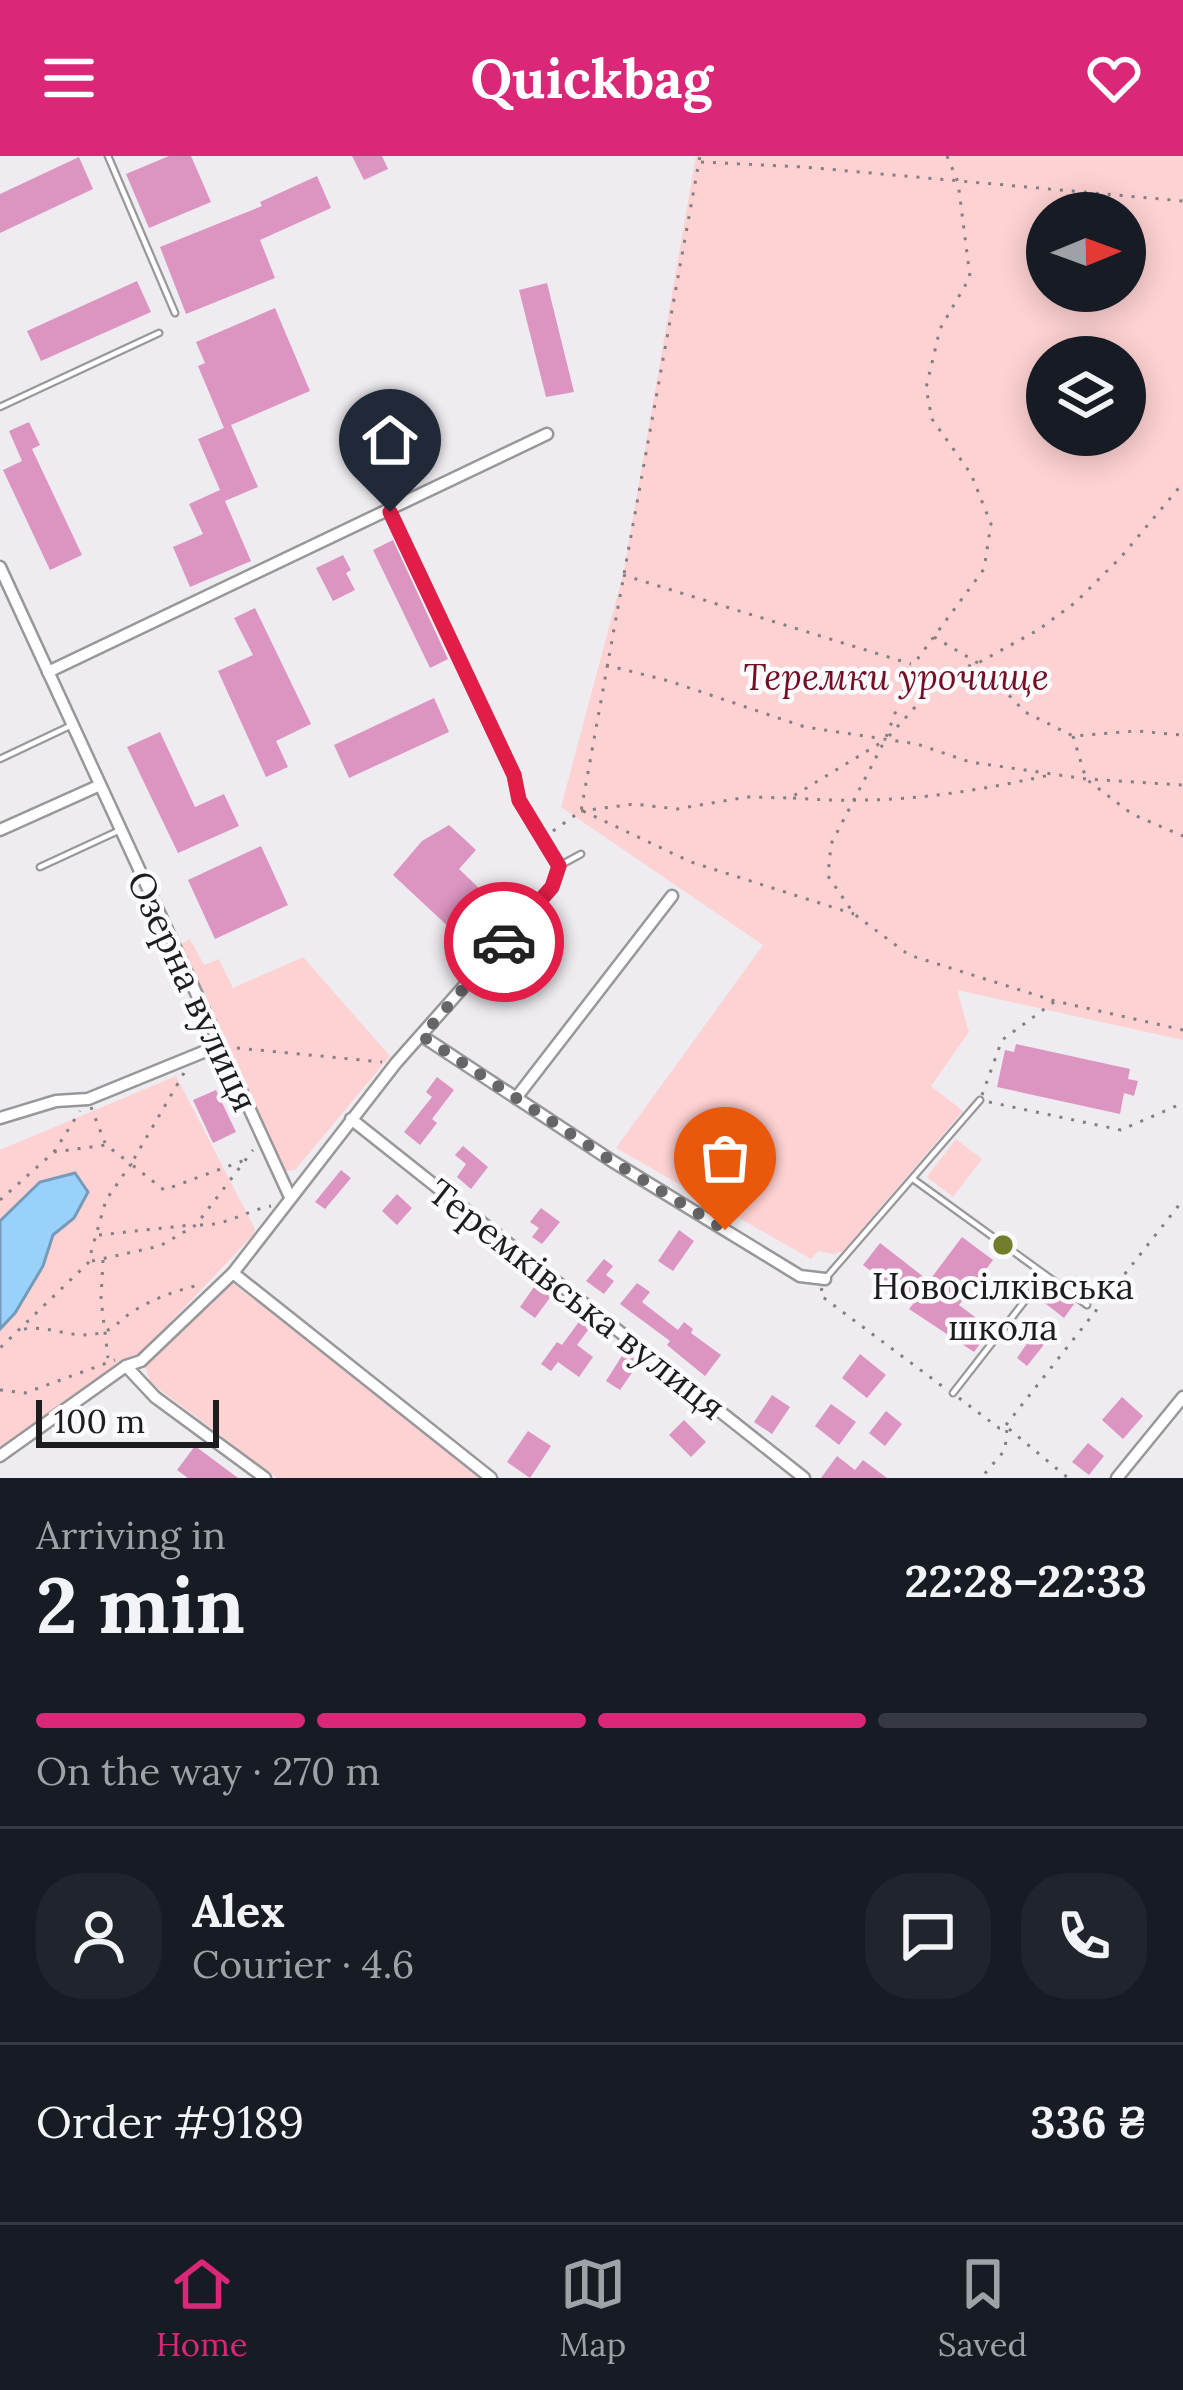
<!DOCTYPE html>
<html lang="en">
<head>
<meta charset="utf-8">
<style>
  :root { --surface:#171b24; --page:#20242c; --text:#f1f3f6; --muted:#9ea1a6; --line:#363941; --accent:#db2777 }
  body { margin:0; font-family:Lora,serif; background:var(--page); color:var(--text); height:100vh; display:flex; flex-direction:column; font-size:45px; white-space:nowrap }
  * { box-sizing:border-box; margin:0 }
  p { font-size:39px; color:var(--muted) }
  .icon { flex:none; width:66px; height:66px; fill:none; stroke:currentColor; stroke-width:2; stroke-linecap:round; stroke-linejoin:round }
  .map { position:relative; height:1322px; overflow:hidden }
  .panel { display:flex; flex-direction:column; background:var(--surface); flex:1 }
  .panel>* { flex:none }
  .needle { width:78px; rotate:89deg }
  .buttons { position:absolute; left:1026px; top:36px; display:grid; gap:24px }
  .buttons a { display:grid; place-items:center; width:120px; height:120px; border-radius:50%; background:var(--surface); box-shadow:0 6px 30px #0003; font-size:60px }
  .scale { position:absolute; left:36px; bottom:30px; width:183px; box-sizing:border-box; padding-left:12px; border:6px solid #1d1c1e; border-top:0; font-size:33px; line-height:42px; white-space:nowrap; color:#1d1c1e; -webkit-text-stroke:9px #fbfafd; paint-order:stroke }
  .pin { position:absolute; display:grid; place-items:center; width:102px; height:102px; color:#fff; margin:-123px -51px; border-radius:50% 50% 50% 0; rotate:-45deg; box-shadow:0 0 12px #0007 }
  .pin .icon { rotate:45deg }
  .courier { position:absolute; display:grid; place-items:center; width:120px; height:120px; margin:-60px; border:9px solid #e11d48; border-radius:50%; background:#fff; color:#222; box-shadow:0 3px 15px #0007 }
  .summary em { font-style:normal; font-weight:700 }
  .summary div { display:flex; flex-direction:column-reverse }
  .summary { display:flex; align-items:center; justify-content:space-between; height:204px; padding:0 36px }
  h1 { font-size:78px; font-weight:700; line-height:90px }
  .bar { display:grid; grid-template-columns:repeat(4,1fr); gap:18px 12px; align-content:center; height:144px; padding:0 36px }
  .bar i { height:15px; border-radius:9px; background:var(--line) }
  .bar .current { background:var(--accent) }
  .bar p { grid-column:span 4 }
  .line { display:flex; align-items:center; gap:30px; padding:0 36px; border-top:3px solid var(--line) }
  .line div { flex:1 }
  .round { display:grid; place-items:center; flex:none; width:126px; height:126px; border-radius:48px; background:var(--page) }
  header { display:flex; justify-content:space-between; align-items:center; height:156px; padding:0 36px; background:var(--accent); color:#fff; font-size:54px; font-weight:700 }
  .tabs { display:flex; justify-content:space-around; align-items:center; height:168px; border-top:3px solid var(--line); background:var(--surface); font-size:33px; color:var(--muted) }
  .tabs a { display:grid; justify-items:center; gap:6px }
  .tabs .current { color:var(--accent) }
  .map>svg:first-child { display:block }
</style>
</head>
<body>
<header><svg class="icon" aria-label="menu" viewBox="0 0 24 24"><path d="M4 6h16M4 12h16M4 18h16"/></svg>Quickbag<svg class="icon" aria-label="heart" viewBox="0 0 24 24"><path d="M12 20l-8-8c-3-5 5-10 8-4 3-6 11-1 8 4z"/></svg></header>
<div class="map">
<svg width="1183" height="1322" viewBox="0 0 1183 1322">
  <rect width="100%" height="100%" fill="#eeecf0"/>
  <g fill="#fed1d2" fill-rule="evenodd">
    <path d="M696 0H1183V884L957 834 969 876 931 930 963 955 843 1095 833 1098 818 1095 811 1103 616 992 763 789 561 651 623 419ZM1047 57H1125V135H1047ZM1047 201H1125V279H1047Z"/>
    <polygon points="190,783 204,809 219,803 233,832 303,801 390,900 295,1014 286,1015 180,789"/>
    <polygon points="176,920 255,1073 254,1078 139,1199 0,1292 0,1173 15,1157 43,1110 53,1079 74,1062 40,1026 0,1065 0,994"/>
    <polygon points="956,983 982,1003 953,1041 927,1021"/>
    <polygon points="231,1125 482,1322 277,1322 151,1227 144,1208"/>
  </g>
  <polygon fill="#9ad1fb" stroke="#749bb9" stroke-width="3" points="75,1017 88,1036 74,1062 53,1079 43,1110 15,1157 0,1173 0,1065 40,1026"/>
  <g fill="#dc95c0">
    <polygon points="169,0 191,0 211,46 149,72 126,18"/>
    <polygon points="352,0 382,0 388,13 364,24"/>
    <polygon points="79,1 93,33 0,77 0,38"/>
    <polygon points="317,20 331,52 260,84 275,122 186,158 160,91 262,50 260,46"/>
    <polygon points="137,125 151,156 41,205 27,175"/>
    <polygon points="547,127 574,236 546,241 519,134"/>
    <polygon points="275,152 310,235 231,269 258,331 225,345 251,405 190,431 173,391 203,378 189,348 220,334 198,283 224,272 198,210 205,207 196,186"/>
    <polygon points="29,266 40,289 32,293 82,399 50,414 3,314 22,305 9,275"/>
    <polygon points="393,384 448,503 430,512 373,394"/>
    <polygon points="343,399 351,414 346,417 355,434 333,445 316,412"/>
    <polygon points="255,452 311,568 276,585 288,611 266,621 218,515 253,499 234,462"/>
    <polygon points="434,542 449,576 349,622 334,589"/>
    <polygon points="160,576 195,651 224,638 239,670 178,697 127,591"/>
    <polygon points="449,669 476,694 459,713 501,753 468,789 393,719 422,685"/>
    <polygon points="261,690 288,749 215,783 188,724"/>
    <polygon points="1016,888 1130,913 1128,923 1138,925 1134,940 1124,937 1120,958 997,931 1005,894 1014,896"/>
    <polygon points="437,921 454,934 432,963 437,967 420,989 404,976 432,941 426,936"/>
    <polygon points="216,934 236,976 213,987 193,944"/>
    <polygon points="463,990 488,1011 471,1033 457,1021 466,1008 455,999"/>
    <polygon points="341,1014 351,1022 325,1053 315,1046"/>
    <polygon points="397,1038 412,1052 397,1069 382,1055"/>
    <polygon points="541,1052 560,1066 542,1088 532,1081 539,1072 530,1066"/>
    <polygon points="679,1074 694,1085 673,1115 658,1105"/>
    <polygon points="962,1081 993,1104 959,1149 991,1173 974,1196 909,1153 913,1148 863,1109 880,1087 929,1125"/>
    <polygon points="604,1103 613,1110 606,1119 614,1125 604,1138 586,1125"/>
    <polygon points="637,1127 650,1136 642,1146 678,1174 684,1166 693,1173 691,1177 721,1199 705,1220 667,1189 670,1185 620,1148"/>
    <polygon points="536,1128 552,1139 535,1162 520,1151"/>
    <polygon points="1047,1128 1074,1148 1064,1162 1037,1141"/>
    <polygon points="581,1163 591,1170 577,1189 593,1201 579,1221 558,1206 551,1215 541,1208 557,1186 562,1189"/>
    <polygon points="1019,1163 1047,1185 1027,1210 1017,1202 1028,1186 1011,1174"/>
    <polygon points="625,1195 640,1205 620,1234 606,1225"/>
    <polygon points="860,1198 886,1219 867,1242 842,1222"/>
    <polygon points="772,1239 790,1251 772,1278 754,1266"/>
    <polygon points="1122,1241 1143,1260 1123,1283 1102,1264"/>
    <polygon points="831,1248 856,1266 839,1289 815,1270"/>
    <polygon points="886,1255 902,1268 885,1290 869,1277"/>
    <polygon points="684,1264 706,1286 691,1301 669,1279"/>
    <polygon points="528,1275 551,1290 530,1322 507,1306"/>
    <polygon points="1088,1287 1104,1300 1089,1319 1072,1306"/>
    <polygon points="195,1290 238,1322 188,1322 177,1314"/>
    <polygon points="837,1300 855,1314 863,1304 887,1322 821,1322"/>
  </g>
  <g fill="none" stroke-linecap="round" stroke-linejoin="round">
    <g stroke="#98979a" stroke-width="9">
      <g id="service">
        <polyline points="108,0 175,157"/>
        <polyline points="0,251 159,177"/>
        <polyline points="0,603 72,569"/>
        <polyline points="559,710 581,698"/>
        <polyline points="40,711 118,675"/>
        <polyline points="913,1023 1087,1149"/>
        <polyline points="825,1123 980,944"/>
        <polyline points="953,1237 1045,1119"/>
      </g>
    </g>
    <g stroke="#98979a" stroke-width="15">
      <g id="minor">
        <polyline points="0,411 290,1041"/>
        <polyline points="48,516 547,278"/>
        <polyline points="0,674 98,630"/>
        <polyline points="422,880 612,1005 800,1120 825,1123"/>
        <polyline points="516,942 672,740"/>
        <polyline points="0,962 56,945 88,943 218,890"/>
        <polyline points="351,963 804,1322"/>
        <polyline points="233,1117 491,1322"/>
        <polyline points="126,1210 155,1241 265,1322"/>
        <polyline points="0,1300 126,1210 141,1205 233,1117 396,907 552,731 559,710 519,644 514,619 390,356"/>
        <polyline points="1117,1322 1183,1241"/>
      </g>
    </g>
    <g stroke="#818083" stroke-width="3" stroke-dasharray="3 9" stroke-linecap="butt">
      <polyline points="947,0 958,26 970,121 940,173 926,232 932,263 971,318 991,368 984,413 913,509 885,584 831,688 828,720 854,758 909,799 1055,845 1183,874"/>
      <polyline points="701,6 804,11 1183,45"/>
      <polyline points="623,419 911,508"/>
      <polyline points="934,481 978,507 1025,556 1073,580 1136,575 1183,579"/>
      <polyline points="606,509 669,525 805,571 917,588 970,606 1086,623 1183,629"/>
      <polyline points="889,580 945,518 978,507 1038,474 1076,446 1121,401 1183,327"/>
      <polyline points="1073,580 1086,623 1132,658 1183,680"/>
      <path d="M793 642C888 649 958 639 1050 619"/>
      <polyline points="581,655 634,648 677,653 747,641 790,642 882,586"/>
      <polyline points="583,655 691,706 854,758"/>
      <polyline points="553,675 581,655 700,0"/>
      <polyline points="237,892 382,906"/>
      <polyline points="184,917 131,1008 164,1034 245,1004"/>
      <polyline points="982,939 1002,884 1054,846"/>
      <polyline points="989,946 1121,974 1183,947"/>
      <polyline points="91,951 105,987"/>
      <polyline points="54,996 80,955"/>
      <polyline points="0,1044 54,996 106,989 131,1008 106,1044 88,1107 0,1192"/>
      <path d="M200 1069C226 1070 245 1055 271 1050"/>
      <polyline points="99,1079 191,1069"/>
      <polyline points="103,1104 101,1143 108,1202"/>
      <polyline points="92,1105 160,1090 196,1069 253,994"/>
      <polyline points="822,1132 820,1139 946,1233"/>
      <path d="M24 1173C51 1169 72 1184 100 1177 113 1174 120 1164 132 1156 154 1142 178 1134 203 1128"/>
      <polyline points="0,1234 25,1237 115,1204"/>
      <polyline points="959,1242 999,1272 1007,1272 1005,1294 981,1322"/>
      <polyline points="1006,1269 1183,1044"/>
      <polyline points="1009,1273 1068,1322"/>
    </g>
    <use href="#service" stroke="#fff" stroke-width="4.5"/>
    <use href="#minor" stroke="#fff" stroke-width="10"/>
  </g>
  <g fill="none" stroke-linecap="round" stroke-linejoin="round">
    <polyline stroke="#666568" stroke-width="12" stroke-dasharray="0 21.6" points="504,786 422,880 612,1005 725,1074"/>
    <polyline stroke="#e11d48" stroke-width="15" points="390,356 514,619 519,644 559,710 552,731 504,786"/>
  </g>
  <circle fill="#727e2b" stroke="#fbfafd" stroke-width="4.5" cx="1003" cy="1089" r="12"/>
  <g text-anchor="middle" stroke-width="9" stroke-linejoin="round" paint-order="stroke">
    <g font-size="36" font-style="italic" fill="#730e24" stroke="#fbfafd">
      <text x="896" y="534">Теремки урочище</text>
    </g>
    <g font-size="36" fill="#1d1c1e" stroke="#fbfafd">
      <text transform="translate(193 835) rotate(65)" y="13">Озерна вулиця</text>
      <text transform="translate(577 1143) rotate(38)" y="13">Теремківська вулиця</text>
    </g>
    <g font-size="36" fill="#1d1c1e" stroke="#fbfafd">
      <text x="1003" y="1143">Новосілківська<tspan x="1003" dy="41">школа</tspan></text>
    </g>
  </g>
</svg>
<div class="buttons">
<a><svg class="needle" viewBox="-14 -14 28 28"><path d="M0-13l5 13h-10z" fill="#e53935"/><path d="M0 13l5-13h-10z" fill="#9ea1a6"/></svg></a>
<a><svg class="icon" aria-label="layers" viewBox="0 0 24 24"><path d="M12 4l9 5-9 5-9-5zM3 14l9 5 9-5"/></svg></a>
</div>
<div class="scale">100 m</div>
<div class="pin" style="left:725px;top:1074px;background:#ea580c"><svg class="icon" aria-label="bag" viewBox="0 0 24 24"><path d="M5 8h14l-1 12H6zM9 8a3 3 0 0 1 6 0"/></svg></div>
<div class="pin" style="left:390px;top:356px;background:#1f2937"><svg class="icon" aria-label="home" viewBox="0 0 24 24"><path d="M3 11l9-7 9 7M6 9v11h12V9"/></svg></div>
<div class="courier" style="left:504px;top:786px"><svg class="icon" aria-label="car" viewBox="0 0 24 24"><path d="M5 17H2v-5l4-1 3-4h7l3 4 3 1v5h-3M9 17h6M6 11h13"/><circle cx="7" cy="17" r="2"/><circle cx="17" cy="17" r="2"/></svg></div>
</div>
<section class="panel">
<div class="summary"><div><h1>2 min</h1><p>Arriving in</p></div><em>22:28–22:33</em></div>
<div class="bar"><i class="current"></i><i class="current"></i><i class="current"></i><i></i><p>On the way · 270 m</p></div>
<div class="line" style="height:216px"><a class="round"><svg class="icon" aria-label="person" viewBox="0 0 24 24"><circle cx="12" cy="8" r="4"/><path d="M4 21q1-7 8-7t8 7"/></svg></a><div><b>Alex</b><p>Courier · 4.6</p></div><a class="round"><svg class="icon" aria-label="chat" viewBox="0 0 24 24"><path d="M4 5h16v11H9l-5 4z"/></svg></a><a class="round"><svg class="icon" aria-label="phone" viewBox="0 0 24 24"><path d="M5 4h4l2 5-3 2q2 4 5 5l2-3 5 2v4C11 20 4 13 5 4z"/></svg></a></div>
<div class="line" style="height:156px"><div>Order #9189</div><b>336 ₴</b></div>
</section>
<nav class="tabs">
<a class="current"><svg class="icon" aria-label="home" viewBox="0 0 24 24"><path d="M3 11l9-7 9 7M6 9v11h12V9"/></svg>Home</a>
<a><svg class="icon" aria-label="map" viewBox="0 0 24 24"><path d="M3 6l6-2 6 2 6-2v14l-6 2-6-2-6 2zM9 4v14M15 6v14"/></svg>Map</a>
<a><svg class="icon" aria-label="saved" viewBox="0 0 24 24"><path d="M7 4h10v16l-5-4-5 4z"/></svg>Saved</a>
</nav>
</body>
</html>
